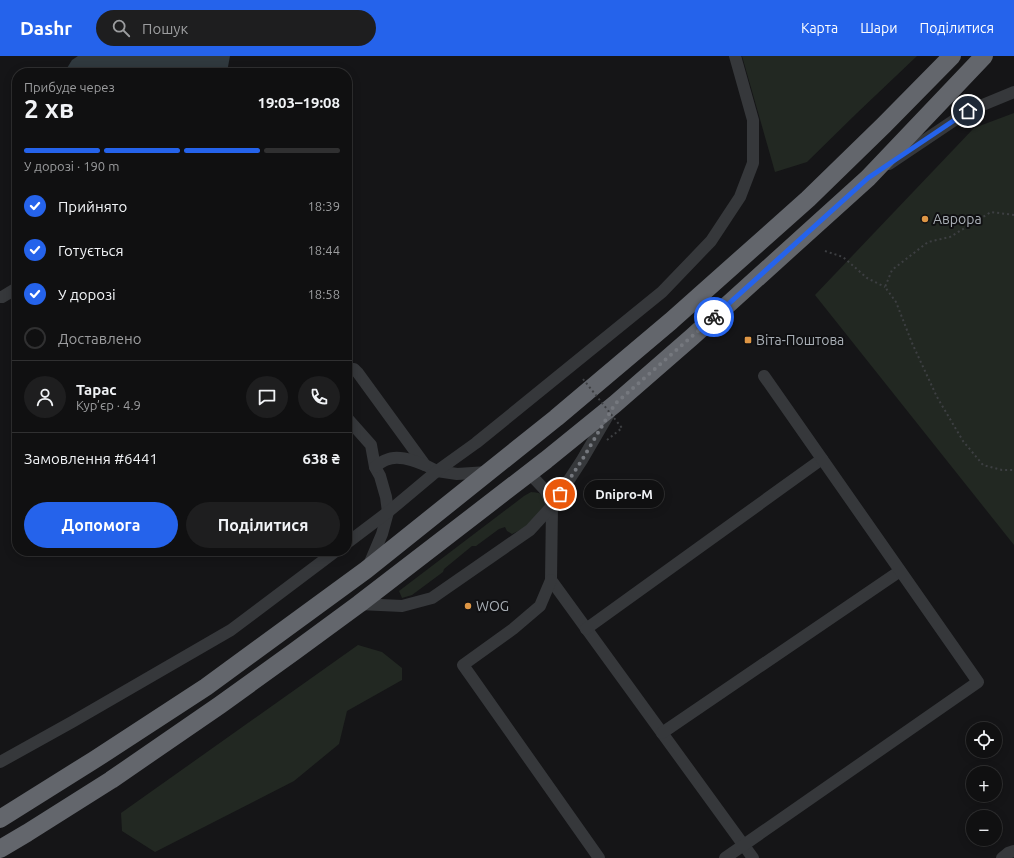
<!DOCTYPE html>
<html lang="uk">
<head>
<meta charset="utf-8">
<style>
  :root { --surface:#101011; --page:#1e1e1f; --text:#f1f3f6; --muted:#9c9d9f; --line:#303031; --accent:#2563eb }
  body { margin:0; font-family:Ubuntu,sans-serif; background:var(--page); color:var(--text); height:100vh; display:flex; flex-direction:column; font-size:15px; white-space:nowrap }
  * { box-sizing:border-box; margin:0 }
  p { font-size:13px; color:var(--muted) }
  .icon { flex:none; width:22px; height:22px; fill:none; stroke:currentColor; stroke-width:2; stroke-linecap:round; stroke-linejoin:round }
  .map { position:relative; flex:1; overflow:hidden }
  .sheet { position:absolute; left:12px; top:12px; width:340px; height:488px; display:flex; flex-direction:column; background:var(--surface); border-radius:16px; box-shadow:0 2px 10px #0003,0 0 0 1px var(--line) }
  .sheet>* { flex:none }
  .buttons { position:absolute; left:966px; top:666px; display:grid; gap:8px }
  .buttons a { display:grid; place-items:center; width:36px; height:36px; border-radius:50%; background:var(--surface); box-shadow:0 2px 10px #0003,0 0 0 1px var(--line); font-size:20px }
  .pin { position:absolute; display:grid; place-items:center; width:34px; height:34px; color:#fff; margin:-17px; border:2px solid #fff; border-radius:50%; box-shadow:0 1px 4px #0007 }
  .courier { position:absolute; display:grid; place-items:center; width:40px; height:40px; margin:-20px; border:3px solid #2563eb; border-radius:50%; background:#fff; color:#222; box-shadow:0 1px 5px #0007 }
  .bubble { position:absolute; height:28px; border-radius:14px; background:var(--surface); box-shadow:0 2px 10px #0003,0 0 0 1px var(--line); font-size:13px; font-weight:700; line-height:28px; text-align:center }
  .head em { font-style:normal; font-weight:700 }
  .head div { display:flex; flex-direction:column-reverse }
  .head { display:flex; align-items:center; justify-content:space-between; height:68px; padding:0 12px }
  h1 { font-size:26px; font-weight:700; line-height:30px }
  .bar { display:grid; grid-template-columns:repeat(4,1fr); gap:6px 4px; align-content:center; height:48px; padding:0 12px }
  .bar i { height:5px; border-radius:3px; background:var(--line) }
  .bar .on { background:var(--accent) }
  .bar p { grid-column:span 4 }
  .line { display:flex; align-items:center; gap:10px; padding:0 12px; border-top:1px solid var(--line) }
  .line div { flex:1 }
  .round { display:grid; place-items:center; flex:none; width:42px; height:42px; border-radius:21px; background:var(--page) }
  ol { padding:0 12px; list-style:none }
  li { display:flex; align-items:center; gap:12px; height:44px }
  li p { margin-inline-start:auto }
  li .icon { padding:4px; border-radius:50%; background:var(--accent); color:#fff; stroke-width:4 }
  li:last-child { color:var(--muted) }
  li i { width:22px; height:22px; border:2px solid var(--line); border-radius:50% }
  .primary-button { display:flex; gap:8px; margin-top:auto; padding:8px 12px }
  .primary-button a { flex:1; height:46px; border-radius:24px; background:var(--accent); color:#fff; font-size:16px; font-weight:700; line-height:46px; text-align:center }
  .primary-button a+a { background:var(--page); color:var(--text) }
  header { display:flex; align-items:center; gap:24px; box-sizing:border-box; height:56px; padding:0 20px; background:var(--accent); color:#fff }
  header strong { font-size:19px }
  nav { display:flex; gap:22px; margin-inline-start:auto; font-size:14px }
  .search { width:280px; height:36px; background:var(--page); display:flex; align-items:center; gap:10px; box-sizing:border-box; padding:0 14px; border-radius:22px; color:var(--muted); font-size:15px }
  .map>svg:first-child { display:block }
</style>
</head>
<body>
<header>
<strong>Dashr</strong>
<div class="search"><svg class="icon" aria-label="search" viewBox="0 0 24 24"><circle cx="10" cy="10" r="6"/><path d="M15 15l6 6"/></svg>Пошук</div>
<nav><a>Карта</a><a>Шари</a><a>Поділитися</a></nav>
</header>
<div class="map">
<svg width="1014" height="802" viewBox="0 0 1014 802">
  <rect width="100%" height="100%" fill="#151517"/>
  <g fill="#222822">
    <polygon points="742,0 917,0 857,57 807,106 775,116"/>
    <polygon points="1014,57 1014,489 815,239 974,72"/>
    <path d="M531 436C541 437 544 437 548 447L526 471 512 478 507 475 505 471 499 473 476 490H472L444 513 443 516 412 539 402 542 399 535 524 440Z"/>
    <polygon points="358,589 382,596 402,612 402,624 347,655 339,688 294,725 155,796 122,775 121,757"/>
  </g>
  <polygon fill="#30393e" points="78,0 230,0 227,16 225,17 64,17 72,4"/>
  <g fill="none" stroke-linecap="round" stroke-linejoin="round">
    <g stroke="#3d3f42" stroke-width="2" stroke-dasharray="2 3" stroke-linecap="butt">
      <polyline points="1014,159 991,156 950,181 928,186 892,214 885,231 896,246 912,287 937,341 963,385 983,409 1002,414 1014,414"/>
      <polyline points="825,195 843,201 867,222 885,231"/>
      <polyline points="607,384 622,372"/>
    </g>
    <g stroke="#36383b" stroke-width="12">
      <polyline points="889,108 968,55 1014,36"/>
      <polyline points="0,241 2,241 17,232"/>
      <polyline points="347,313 354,313 358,317 425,409 437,415 457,418 488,416"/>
      <polyline points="347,362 371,389 375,411 380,420 386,441 388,456 382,478 368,511"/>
      <path d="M375 411C378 409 382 405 386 404 398 398 414 405 425 409"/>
      <polyline points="529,417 546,435 552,450 551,524 753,802"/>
      <polyline points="347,487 388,456 437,415 476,387 662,236 711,185 740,141 753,107 753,64 735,0"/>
      <polyline points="551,524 540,550 513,573 463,609 599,802"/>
      <polyline points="359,548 402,550 432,542 530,474 552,450 582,404 610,356"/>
      <polyline points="586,573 822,403"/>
      <polyline points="662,677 900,515"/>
      <polyline points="0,706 72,666 231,574 336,495"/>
      <polyline points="725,802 978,626 764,320"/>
      <polyline points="1002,802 1008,797 1014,795"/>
    </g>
    <g stroke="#63666c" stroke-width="18">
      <polyline points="0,763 94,704 206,631 366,514 556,362 671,265 808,143 884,69 952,0"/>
      <polyline points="0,793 27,777 111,724 220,649 295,595 359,548 546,404 615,348 692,281 868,122 984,0"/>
    </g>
    <polyline stroke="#3d3f42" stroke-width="2" stroke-dasharray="2 3" stroke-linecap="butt" points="583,323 622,372"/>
  </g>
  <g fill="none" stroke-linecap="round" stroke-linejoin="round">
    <polyline stroke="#75787e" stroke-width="4" stroke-dasharray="0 7.2" points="560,438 582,404 615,348 714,261"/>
    <polyline stroke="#2563eb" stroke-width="5" points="714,261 868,122 968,55"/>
  </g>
  <g fill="#de9645" stroke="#101012" stroke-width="1.5">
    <circle cx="925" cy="163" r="4"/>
    <rect x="744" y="280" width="8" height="8" rx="2"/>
    <circle cx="468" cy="550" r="4"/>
  </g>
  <g text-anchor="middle" stroke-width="4" stroke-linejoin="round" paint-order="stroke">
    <g font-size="14" fill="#a8aeb5" stroke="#101012" text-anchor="start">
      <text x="933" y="168">Аврора</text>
      <text x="756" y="289">Віта-Поштова</text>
      <text x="476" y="555">WOG</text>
    </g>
  </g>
</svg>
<div class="buttons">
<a><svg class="icon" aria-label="locate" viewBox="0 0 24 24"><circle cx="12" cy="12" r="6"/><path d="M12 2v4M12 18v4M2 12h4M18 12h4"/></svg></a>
<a>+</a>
<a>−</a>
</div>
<div class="pin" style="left:560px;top:438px;background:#ea580c"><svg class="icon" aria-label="bag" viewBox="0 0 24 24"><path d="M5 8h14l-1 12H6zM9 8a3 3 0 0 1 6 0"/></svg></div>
<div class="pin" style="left:968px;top:55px;background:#1f2937"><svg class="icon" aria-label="home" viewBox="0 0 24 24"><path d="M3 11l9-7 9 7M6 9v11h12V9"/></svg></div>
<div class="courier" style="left:714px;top:261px"><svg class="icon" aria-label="bike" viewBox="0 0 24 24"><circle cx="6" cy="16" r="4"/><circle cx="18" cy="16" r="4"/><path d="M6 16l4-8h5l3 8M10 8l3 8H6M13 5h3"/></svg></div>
<div class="bubble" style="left:584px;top:424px;width:80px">Dnipro-M</div>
<section class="sheet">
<div class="head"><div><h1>2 хв</h1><p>Прибуде через</p></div><em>19:03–19:08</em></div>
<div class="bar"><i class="on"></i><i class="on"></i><i class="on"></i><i></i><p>У дорозі · 190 m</p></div>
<ol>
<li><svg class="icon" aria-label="check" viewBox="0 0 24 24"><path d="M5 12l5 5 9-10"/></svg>Прийнято<p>18:39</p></li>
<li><svg class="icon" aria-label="check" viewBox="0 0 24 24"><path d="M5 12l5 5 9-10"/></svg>Готується<p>18:44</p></li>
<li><svg class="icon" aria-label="check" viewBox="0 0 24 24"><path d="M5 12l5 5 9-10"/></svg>У дорозі<p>18:58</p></li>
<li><i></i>Доставлено</li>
</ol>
<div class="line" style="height:72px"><a class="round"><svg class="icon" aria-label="person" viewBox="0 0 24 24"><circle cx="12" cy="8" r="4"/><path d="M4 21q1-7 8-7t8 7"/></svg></a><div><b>Тарас</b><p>Кур’єр · 4.9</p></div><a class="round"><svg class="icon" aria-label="chat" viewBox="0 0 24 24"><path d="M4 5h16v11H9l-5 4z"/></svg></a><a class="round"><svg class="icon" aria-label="phone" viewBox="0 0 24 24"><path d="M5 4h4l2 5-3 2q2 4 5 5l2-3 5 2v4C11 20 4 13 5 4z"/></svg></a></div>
<div class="line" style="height:52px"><div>Замовлення #6441</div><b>638 ₴</b></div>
<div class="primary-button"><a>Допомога</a><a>Поділитися</a></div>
</section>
</div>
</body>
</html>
